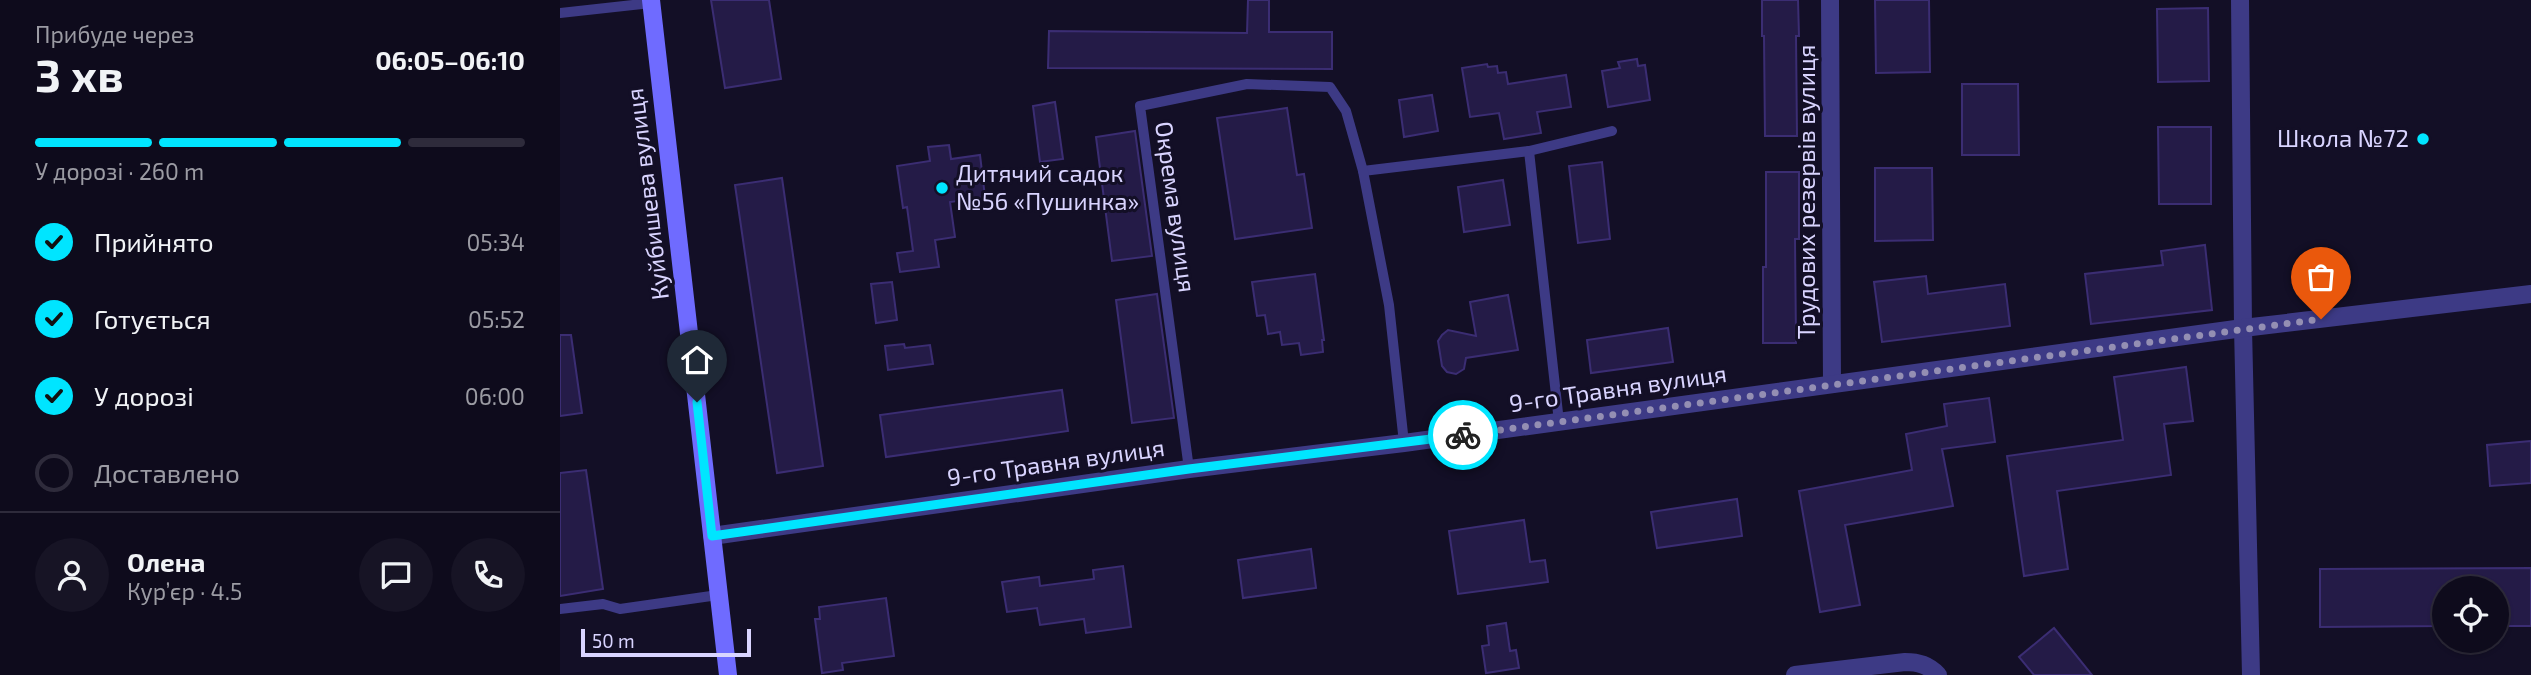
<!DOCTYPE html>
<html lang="uk">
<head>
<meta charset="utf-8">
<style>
  :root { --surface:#0e0b1c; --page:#171425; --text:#f1f3f6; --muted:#9b9ba3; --line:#2e2b3b; --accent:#00e5ff }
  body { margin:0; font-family:"Exo 2",sans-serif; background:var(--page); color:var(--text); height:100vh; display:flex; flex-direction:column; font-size:26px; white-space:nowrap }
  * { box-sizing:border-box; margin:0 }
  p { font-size:23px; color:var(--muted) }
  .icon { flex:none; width:38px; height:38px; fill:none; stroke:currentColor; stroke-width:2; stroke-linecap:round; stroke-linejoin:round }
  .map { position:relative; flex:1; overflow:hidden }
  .details { display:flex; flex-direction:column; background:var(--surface); width:560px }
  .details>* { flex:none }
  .tools { position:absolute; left:1872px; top:576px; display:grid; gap:14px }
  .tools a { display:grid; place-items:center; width:77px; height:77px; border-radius:50%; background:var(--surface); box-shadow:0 2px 5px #0004,0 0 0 2px var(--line); font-size:35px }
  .scale { position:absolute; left:21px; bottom:18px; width:170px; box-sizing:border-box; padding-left:7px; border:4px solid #d9d4ff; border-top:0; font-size:19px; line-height:24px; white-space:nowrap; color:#d9d4ff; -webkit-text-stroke:5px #130f26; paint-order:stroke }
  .pin { position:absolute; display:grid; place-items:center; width:60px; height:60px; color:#fff; margin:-72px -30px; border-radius:50% 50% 50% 0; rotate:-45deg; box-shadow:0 0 7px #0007 }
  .pin .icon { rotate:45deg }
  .courier { position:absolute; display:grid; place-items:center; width:70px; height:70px; margin:-35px; border:5px solid #00e5ff; border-radius:50%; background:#fff; color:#222; box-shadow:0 2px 9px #0007 }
  .head em { font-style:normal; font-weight:700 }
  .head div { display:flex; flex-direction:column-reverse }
  .head { display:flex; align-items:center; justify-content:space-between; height:119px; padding:0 35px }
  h1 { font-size:46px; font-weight:700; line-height:52px }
  .bar { display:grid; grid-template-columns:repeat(4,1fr); gap:10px 7px; align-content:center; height:84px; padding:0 35px }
  .bar i { height:9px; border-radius:5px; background:var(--line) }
  .bar .selected { background:var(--accent) }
  .bar p { grid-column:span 4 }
  .line { display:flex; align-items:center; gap:18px; padding:0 35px; border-top:2px solid var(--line) }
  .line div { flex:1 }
  .round { display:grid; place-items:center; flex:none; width:74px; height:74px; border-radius:37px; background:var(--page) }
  ol { padding:0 35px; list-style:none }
  li { display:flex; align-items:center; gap:21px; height:77px }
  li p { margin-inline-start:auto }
  li .icon { padding:7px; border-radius:50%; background:var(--accent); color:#111; stroke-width:4 }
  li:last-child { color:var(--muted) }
  li i { width:38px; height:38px; border:4px solid var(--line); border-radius:50% }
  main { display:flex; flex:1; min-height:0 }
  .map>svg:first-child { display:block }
</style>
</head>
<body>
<main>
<section class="details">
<div class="head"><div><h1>3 хв</h1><p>Прибуде через</p></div><em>06:05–06:10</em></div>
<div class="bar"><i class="selected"></i><i class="selected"></i><i class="selected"></i><i></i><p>У дорозі · 260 m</p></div>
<ol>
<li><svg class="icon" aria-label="check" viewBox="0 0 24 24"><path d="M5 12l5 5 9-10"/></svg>Прийнято<p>05:34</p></li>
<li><svg class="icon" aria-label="check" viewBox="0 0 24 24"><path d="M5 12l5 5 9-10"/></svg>Готується<p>05:52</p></li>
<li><svg class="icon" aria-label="check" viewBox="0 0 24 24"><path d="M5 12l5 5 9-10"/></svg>У дорозі<p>06:00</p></li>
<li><i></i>Доставлено</li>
</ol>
<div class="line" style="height:126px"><a class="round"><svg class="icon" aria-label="person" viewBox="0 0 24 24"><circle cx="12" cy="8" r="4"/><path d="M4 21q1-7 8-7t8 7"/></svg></a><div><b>Олена</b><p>Кур’єр · 4.5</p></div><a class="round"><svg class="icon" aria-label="chat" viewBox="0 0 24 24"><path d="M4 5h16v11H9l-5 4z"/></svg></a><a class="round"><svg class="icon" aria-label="phone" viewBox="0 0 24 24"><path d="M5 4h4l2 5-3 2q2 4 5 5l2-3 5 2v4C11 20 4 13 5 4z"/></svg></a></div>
</section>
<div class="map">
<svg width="1971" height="675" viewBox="0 0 1971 675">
  <rect width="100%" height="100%" fill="#130f26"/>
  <g fill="#241b47" stroke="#3b2d73" stroke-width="2">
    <polygon points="151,0 209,0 221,79 165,88"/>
    <polygon points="688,0 709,0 709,32 772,32 772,69 488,68 489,31 687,33"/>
    <polygon points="1202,0 1238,0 1239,36 1236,36 1237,136 1205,136 1204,36 1202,36"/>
    <polygon points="1315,0 1369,0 1370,72 1316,73"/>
    <polygon points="1648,8 1649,81 1598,82 1597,9"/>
    <polygon points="1077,59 1078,66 1085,65 1090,100 1048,107 1042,71 1060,68 1058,62"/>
    <polygon points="927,64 928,67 937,66 938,73 946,72 948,84 1006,75 1011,107 977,112 981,133 944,139 939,113 910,117 902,68"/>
    <polygon points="1402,84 1458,84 1459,155 1402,155"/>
    <polygon points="872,95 878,131 844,137 839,100"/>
    <polygon points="495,102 503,159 480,162 473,106"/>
    <polygon points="727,108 737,175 744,174 752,228 675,239 657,118"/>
    <polygon points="1598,127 1651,127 1651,204 1599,204"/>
    <polygon points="575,131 592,256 552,261 536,137"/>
    <polygon points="389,145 391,159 420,155 425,197 390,202 395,237 375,240 379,267 340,272 337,253 353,251 347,207 343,208 337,166 370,161 368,147"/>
    <polygon points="1042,162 1050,239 1018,243 1009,166"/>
    <polygon points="1315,168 1372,168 1373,240 1315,241"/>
    <polygon points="1206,172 1239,172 1239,239 1235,239 1236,343 1203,343 1203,267 1206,267"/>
    <polygon points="222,178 263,466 217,473 175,185"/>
    <polygon points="943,180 950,225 904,232 898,187"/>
    <polygon points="1645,245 1652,310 1531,324 1525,274 1603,265 1601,251"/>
    <polygon points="755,274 764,340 762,340 763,352 741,355 739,343 722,345 720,332 708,334 705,315 697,316 692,282"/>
    <polygon points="1366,276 1368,294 1445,284 1450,326 1322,342 1314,282"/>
    <polygon points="332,282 337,320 316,323 311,284"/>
    <polygon points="597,294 614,418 572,423 556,300"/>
    <polygon points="948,295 958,350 906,358 904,369 896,374 887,372 882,366 878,341 882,335 888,330 916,336 910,302"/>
    <polygon points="1108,328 1113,362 1031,373 1027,340"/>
    <polygon points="0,335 11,335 22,413 0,416"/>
    <polygon points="344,344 345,348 370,345 373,364 328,370 325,346"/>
    <polygon points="1626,367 1633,421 1604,424 1611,475 1497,491 1508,569 1464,576 1447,456 1563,440 1554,377"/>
    <polygon points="502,390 508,431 326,457 320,415"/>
    <polygon points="1429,398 1435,442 1382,449 1393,506 1285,525 1300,605 1260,612 1239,491 1352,470 1346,434 1387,426 1384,404"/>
    <polygon points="1971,441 1971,483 1930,486 1927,445"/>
    <polygon points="26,470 43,589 0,596 0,473"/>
    <polygon points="1177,499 1182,536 1097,548 1091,512"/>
    <polygon points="964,520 970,562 985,560 988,582 898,594 889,531"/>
    <polygon points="751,549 756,588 683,598 678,560"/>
    <polygon points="563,566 571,627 526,633 524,619 480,625 477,608 447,612 442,582 479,577 480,586 534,579 533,570"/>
    <polygon points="1971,568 1971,626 1937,626 1937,588 1885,588 1885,626 1760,627 1760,569"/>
    <polygon points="326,598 334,656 282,663 283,670 262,673 255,619 260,619 259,607"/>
    <polygon points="946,623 950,651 956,650 959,668 926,673 922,646 929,645 927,626"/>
    <polygon points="1494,628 1532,675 1474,675 1459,657"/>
  </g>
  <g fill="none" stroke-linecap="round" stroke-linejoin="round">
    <g stroke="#3d3a85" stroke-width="10">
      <polyline points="0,13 91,3"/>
      <polyline points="969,151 999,422"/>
      <polyline points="803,171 969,151 1052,131"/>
      <polyline points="629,469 580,106 687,84 770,87 786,111 803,171 829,305 844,443"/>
      <polyline points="0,609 43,604 60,609 158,595"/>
    </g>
    <g stroke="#3d3a85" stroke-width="18">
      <polyline points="1270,0 1272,384"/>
      <polyline points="1680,0 1683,328 1691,675"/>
      <polyline points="152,536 629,469 844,443 1683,328 1971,294"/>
      <path d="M1235 675 1345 662C1359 662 1368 665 1378 675"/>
    </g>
    <polyline stroke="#6f6bff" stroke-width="18" points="91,0 168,675"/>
  </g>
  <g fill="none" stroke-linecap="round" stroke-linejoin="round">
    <polyline stroke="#948fb3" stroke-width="7" stroke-dasharray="0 12.6" points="903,435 1761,319"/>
    <polyline stroke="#00e5ff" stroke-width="9" points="137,402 152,536 629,469 903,435"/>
  </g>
  <g fill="#00e5ff" stroke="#130f26" stroke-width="2.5">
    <circle cx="1863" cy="139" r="7"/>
    <circle cx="382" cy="188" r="7"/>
  </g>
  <g text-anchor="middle" stroke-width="6" stroke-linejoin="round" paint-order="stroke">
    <g font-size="24" fill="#d9d4ff" stroke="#130f26" text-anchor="end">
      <text x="1849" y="147">Школа №72</text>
      <text x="396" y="182" text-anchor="start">Дитячий садок<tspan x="396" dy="28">№56 «Пушинка»</tspan></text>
    </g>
    <g font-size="24" fill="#d9d4ff" stroke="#130f26">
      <text transform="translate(1247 192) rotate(-90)" y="8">Трудових резервів вулиця</text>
      <text transform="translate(88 194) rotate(-97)" y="8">Куйбишева вулиця</text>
      <text transform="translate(615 207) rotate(82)" y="8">Окрема вулиця</text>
      <text transform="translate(1058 389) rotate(-8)" y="8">9-го Травня вулиця</text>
      <text transform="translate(496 463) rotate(-8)" y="8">9-го Травня вулиця</text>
    </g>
  </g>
</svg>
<div class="tools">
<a><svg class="icon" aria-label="locate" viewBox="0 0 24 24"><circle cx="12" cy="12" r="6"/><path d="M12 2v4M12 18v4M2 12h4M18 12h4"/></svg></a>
</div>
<div class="scale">50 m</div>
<div class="pin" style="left:1761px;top:319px;background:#ea580c"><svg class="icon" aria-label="bag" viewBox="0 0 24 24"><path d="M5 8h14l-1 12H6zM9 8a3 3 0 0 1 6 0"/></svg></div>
<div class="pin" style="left:137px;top:402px;background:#1f2937"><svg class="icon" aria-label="home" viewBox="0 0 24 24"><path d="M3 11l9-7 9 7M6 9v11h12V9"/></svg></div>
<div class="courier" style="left:903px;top:435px"><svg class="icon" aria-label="bike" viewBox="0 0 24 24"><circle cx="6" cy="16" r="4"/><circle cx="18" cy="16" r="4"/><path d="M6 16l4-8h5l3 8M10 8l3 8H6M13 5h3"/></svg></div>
</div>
</main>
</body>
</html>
